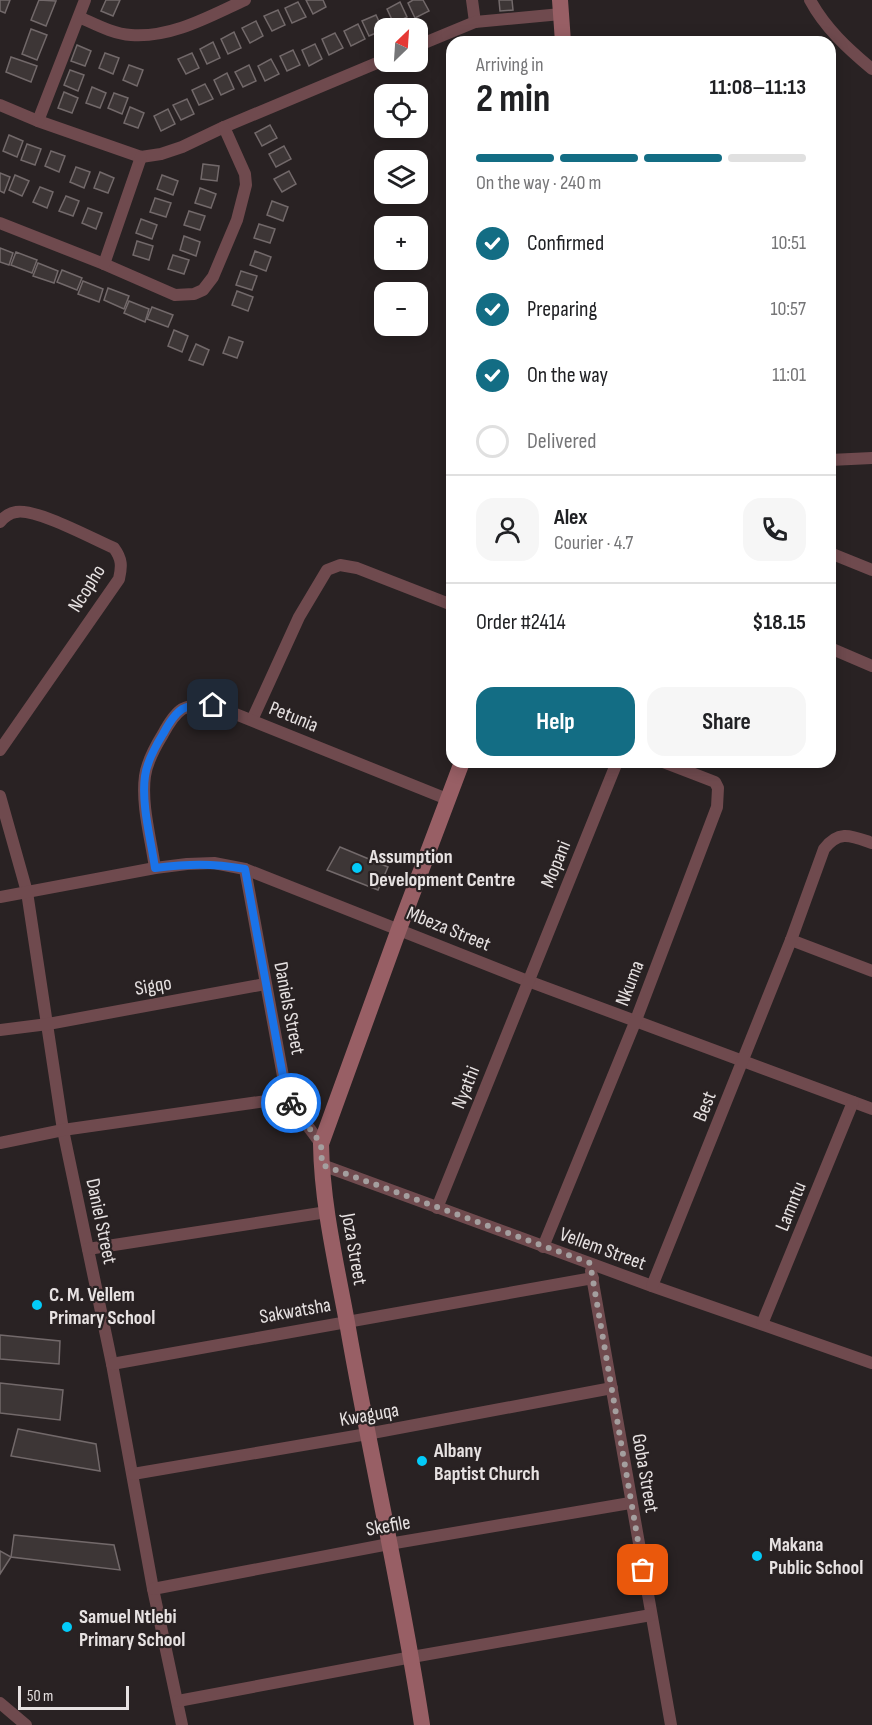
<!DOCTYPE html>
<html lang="en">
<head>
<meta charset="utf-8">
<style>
  :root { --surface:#fff; --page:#f6f6f6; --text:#202124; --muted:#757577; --line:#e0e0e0; --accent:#136d84 }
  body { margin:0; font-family:"Sofia Sans Condensed",sans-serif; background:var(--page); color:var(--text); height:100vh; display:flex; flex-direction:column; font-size:22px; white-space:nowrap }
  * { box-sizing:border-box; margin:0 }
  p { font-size:20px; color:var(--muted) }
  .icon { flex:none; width:33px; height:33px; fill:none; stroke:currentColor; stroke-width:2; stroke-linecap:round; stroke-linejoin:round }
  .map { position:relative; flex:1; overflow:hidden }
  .panel { position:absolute; left:446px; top:36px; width:390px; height:732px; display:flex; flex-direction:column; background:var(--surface); border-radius:18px; box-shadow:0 3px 15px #0003 }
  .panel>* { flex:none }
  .needle { width:39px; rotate:25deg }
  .controls { position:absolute; left:374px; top:18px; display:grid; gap:12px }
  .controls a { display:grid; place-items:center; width:54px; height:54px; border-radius:12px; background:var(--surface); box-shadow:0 3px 15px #0003; font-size:30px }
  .scale { position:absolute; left:18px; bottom:15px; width:111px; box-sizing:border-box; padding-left:6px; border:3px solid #e7e2e2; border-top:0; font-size:16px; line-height:21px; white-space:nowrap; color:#e7e2e2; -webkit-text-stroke:4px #292223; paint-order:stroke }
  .pin { position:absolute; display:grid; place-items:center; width:51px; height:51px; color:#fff; margin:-26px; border-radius:12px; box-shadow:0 3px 9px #0006 }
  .courier { position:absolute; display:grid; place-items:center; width:60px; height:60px; margin:-30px; border:4px solid #1a73e8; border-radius:50%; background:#fff; color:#222; box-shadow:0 2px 8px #0007 }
  .head em { font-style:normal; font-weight:700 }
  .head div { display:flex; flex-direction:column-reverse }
  .head { display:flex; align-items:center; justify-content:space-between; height:102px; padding:0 30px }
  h1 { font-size:39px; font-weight:700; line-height:45px }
  .bar { display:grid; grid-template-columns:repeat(4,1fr); gap:9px 6px; align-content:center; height:72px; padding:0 30px }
  .bar i { height:8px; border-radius:4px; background:var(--line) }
  .bar .current { background:var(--accent) }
  .bar p { grid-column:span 4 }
  .line { display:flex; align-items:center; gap:15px; padding:0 30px; border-top:2px solid var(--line) }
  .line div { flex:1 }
  .round { display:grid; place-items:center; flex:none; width:63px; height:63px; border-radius:18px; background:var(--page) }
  ol { padding:0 30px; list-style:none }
  li { display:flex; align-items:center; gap:18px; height:66px }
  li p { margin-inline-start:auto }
  li .icon { padding:6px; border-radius:50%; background:var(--accent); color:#fff; stroke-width:4 }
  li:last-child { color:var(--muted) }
  li i { width:33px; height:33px; border:3px solid var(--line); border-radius:50% }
  .action { display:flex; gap:12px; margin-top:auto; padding:12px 30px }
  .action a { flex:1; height:69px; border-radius:18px; background:var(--accent); color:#fff; font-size:24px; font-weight:700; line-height:69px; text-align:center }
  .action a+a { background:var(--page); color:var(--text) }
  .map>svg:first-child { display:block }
</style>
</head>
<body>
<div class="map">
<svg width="872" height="1725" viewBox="0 0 872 1725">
  <rect width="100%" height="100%" fill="#292223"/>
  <g fill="#3d3636" stroke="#72696a" stroke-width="1.5">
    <polygon points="0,0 10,0 5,13 0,11"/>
    <polygon points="39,0 56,1 46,26 31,20"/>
    <polygon points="106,0 120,0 113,16 101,11"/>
    <polygon points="306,0 323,0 326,7 313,14"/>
    <polygon points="413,0 423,0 429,11 415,18 408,3"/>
    <polygon points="499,0 512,0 513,10 500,11"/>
    <polygon points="298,2 306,17 292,23 285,8"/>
    <polygon points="400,2 407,17 394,24 387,9"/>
    <polygon points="278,10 285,25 272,31 264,16"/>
    <polygon points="376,15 383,30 369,36 362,21"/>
    <polygon points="256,21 263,36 250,43 242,28"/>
    <polygon points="358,24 365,39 351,46 344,31"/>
    <polygon points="31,29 47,35 37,60 22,54"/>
    <polygon points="234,32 241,48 228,54 221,39"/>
    <polygon points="335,33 343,48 329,55 322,39"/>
    <polygon points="213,42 220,58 207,64 200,49"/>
    <polygon points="315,44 322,59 309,66 302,50"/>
    <polygon points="77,45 91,51 85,66 71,61"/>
    <polygon points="293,50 300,65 287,71 280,56"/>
    <polygon points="105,53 119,58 113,74 99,68"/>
    <polygon points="192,53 199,68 186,74 178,59"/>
    <polygon points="11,57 37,66 31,82 6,72"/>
    <polygon points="271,59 279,74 265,81 258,66"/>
    <polygon points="129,65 143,70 137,86 123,80"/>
    <polygon points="249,65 256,81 243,87 235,72"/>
    <polygon points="70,70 84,75 78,91 64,85"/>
    <polygon points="227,73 234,89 221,95 214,80"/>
    <polygon points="205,84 213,99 199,105 192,90"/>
    <polygon points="92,87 106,93 100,108 86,103"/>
    <polygon points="64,92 78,98 72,113 58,108"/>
    <polygon points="114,93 128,98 122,114 108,108"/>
    <polygon points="187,99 194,114 181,120 173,105"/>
    <polygon points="130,107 144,113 138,128 124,123"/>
    <polygon points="168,109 175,124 161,131 154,116"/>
    <polygon points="270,125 277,138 262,146 255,133"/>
    <polygon points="9,135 23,141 17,157 3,151"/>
    <polygon points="27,144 41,149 35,165 21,160"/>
    <polygon points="284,146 291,159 276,167 269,154"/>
    <polygon points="51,151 65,156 59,172 45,166"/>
    <polygon points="203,164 219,166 217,181 201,179"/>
    <polygon points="76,167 90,172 84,188 70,182"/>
    <polygon points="289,171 296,184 282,192 274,179"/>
    <polygon points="100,172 114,178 108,193 94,188"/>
    <polygon points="0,173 10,177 4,193 0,191"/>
    <polygon points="15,175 29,181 22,196 9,190"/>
    <polygon points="162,175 178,181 173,195 157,189"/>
    <polygon points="40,187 53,192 47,208 33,202"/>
    <polygon points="200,188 216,194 211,208 195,203"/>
    <polygon points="66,196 79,201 73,216 59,211"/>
    <polygon points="155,198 171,203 166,217 150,212"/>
    <polygon points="272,201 288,207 283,221 267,215"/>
    <polygon points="88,208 102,213 96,229 82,223"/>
    <polygon points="189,211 205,216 200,230 184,225"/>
    <polygon points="141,219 157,225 152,239 136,233"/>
    <polygon points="259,224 275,229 270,243 254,238"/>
    <polygon points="184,236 200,242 196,256 180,250"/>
    <polygon points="137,241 153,246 149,260 133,255"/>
    <polygon points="0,248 13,253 9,265 0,262"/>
    <polygon points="255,251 271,257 266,271 250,265"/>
    <polygon points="16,252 37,260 32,273 11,265"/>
    <polygon points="173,255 189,260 184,274 168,269"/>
    <polygon points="38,263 58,271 54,283 33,276"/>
    <polygon points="62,270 82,278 77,290 57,282"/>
    <polygon points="241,271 257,276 252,290 236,285"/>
    <polygon points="83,281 103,289 99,302 78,294"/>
    <polygon points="108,288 129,296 124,309 104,300"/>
    <polygon points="237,291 253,297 248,311 232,305"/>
    <polygon points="129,301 149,309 145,322 124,313"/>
    <polygon points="152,307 173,315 168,327 147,319"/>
    <polygon points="174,330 188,336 182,352 168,346"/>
    <polygon points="229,337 243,342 237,358 223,353"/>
    <polygon points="196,344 209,350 203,365 189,360"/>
    <polygon points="340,847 388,867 378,890 327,870"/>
    <polygon points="0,1335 60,1341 59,1364 0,1359"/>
    <polygon points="0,1383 63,1390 60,1420 0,1413"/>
    <polygon points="18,1429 96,1444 100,1471 11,1456"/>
    <polygon points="14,1535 114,1545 120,1570 11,1557"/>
    <polygon points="0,1551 11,1557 0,1574"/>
  </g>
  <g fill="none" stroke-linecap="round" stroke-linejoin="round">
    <g stroke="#6f4a4e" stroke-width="12">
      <polyline points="472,0 475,22"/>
      <path d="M810 0C825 28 848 49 872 69"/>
      <path d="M79 17C95 24 113 34 131 35 172 38 210 16 245 0"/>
      <polyline points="417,46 475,22 561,14"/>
      <polyline points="0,105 38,121 141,157 161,154 182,147 224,127 384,60"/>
      <polyline points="38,121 85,0"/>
      <polyline points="0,223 104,264 175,295 194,294 203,290 213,277 237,220 246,185 245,174 224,127"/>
      <polyline points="104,264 141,157"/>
      <polyline points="830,460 872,458"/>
      <path d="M0 522C4 517 9 513 16 512 36 508 93 539 114 548 122 559 122 566 119 579L0 750"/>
      <polyline points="830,553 872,570"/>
      <polyline points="830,648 872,666"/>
      <polyline points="252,720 299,617 327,570 340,565 357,568 452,605"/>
      <polyline points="0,796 27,892 63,1130 112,1364 153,1589 182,1725"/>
      <path d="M155 868C151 839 141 805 145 776 147 761 155 747 163 734 177 708 184 703 213 705L447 799"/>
      <polyline points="245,869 287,1098 321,1144"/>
      <polyline points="0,897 155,868 187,864 214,863 245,869 528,981 872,1109"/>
      <polyline points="791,940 872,971"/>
      <polyline points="0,1030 48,1024 265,984"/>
      <polyline points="0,1143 63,1130 287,1098"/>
      <polyline points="322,1165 652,1286 872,1363"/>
      <polyline points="437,1208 617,762"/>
      <polyline points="543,1247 636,1020 717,807 718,788 715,782 663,762"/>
      <polyline points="88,1249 327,1212"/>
      <polyline points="591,1271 671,1725"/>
      <path d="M652 1286 791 940 824 849C839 829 852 836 872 843"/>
      <polyline points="762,1324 853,1102"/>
      <polyline points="112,1364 593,1278"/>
      <polyline points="133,1474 367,1434 612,1388"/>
      <polyline points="153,1589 389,1544 630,1503"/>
      <polyline points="178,1701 412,1657 651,1615"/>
      <polyline points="0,1703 26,1725"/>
    </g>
    <g stroke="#985f65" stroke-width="16">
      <polyline points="560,0 563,42"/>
      <path d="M422 1725C402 1592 371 1460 348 1328 337 1267 322 1206 321 1144L399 929 462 762"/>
    </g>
  </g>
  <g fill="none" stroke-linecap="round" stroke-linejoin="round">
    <polyline stroke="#a49f9f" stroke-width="6" stroke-dasharray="0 10.8" points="291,1103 321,1144 322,1165 590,1263 643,1570"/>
    <path stroke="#1a73e8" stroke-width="8" d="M213 705C184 703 177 708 163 734 155 747 147 761 145 776 141 804 151 840 155 868 188 864 211 863 245 869L287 1098 291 1103"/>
  </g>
  <g fill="#03cbf9" stroke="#292223" stroke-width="2">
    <circle cx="357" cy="868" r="6"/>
    <circle cx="37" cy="1305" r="6"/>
    <circle cx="422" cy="1461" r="6"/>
    <circle cx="757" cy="1556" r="6"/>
    <circle cx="67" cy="1627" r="6"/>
  </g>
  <g text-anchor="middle" stroke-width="4.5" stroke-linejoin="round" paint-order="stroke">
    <g font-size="20" fill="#e7e2e2" stroke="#292223">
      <text transform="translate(86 588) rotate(-58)" y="7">Ncopho</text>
      <text transform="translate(294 716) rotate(22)" y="7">Petunia</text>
      <text transform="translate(555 864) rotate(-68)" y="7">Mopani</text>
      <text transform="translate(449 928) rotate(22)" y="7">Mbeza Street</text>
      <text transform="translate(629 983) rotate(-69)" y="7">Nkuma</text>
      <text transform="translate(153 985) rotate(-10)" y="7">Sigqo</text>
      <text transform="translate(290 1008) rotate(79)" y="7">Daniels Street</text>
      <text transform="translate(465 1087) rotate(-68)" y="7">Nyathi</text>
      <text transform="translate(704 1106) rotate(-68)" y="7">Best</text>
      <text transform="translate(790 1206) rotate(-68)" y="7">Lamntu</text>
      <text transform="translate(102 1221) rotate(78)" y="7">Daniel Street</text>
      <text transform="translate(603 1248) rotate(20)" y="7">Vellem Street</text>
      <text transform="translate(355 1249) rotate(80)" y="7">Joza Street</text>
      <text transform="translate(295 1310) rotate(-10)" y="7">Sakwatsha</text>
      <text transform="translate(369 1414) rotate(-10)" y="7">Kwaguqa</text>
      <text transform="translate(646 1473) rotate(80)" y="7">Goba Street</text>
      <text transform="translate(388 1525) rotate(-10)" y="7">Skefile</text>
    </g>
    <g font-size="20" font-weight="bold" fill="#e7e2e2" stroke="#292223" text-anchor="start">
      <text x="369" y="863">Assumption<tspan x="369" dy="23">Development Centre</tspan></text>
      <text x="49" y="1301">C. M. Vellem<tspan x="49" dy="23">Primary School</tspan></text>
      <text x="434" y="1457">Albany<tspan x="434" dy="23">Baptist Church</tspan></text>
      <text x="769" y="1551">Makana<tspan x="769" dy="23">Public School</tspan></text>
      <text x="79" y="1623">Samuel Ntlebi<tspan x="79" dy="23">Primary School</tspan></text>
    </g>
  </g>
</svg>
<div class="controls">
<a><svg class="needle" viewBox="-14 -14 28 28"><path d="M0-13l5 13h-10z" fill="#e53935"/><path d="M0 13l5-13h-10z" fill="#757577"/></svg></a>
<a><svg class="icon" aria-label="locate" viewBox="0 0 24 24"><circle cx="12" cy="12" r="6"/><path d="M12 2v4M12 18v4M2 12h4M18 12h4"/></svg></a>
<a><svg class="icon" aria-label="layers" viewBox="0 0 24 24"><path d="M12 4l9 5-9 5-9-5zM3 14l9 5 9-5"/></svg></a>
<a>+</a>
<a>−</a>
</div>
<div class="scale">50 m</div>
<div class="pin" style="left:643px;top:1570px;background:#ea580c"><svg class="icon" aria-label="bag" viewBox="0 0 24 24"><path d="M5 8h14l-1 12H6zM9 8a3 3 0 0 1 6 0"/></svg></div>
<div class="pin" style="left:213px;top:705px;background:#1f2937"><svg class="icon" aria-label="home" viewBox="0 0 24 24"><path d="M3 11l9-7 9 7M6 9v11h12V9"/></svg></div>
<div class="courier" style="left:291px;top:1103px"><svg class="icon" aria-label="bike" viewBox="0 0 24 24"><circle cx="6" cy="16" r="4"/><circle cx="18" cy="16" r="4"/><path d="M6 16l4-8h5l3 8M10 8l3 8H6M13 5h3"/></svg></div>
<section class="panel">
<div class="head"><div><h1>2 min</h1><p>Arriving in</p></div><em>11:08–11:13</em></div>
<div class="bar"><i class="current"></i><i class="current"></i><i class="current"></i><i></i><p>On the way · 240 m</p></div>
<ol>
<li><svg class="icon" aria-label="check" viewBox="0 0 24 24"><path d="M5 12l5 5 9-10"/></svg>Confirmed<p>10:51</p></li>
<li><svg class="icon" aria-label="check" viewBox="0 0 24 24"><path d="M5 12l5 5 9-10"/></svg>Preparing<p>10:57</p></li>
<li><svg class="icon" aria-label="check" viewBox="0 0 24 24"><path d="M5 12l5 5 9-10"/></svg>On the way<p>11:01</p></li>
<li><i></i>Delivered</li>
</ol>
<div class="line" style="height:108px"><a class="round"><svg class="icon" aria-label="person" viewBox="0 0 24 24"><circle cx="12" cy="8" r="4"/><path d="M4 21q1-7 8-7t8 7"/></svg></a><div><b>Alex</b><p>Courier · 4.7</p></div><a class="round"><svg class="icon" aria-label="phone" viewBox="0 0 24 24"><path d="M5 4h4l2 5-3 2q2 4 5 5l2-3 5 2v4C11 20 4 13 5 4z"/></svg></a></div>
<div class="line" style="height:78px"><div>Order #2414</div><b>$18.15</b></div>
<div class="action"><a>Help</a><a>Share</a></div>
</section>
</div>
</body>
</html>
